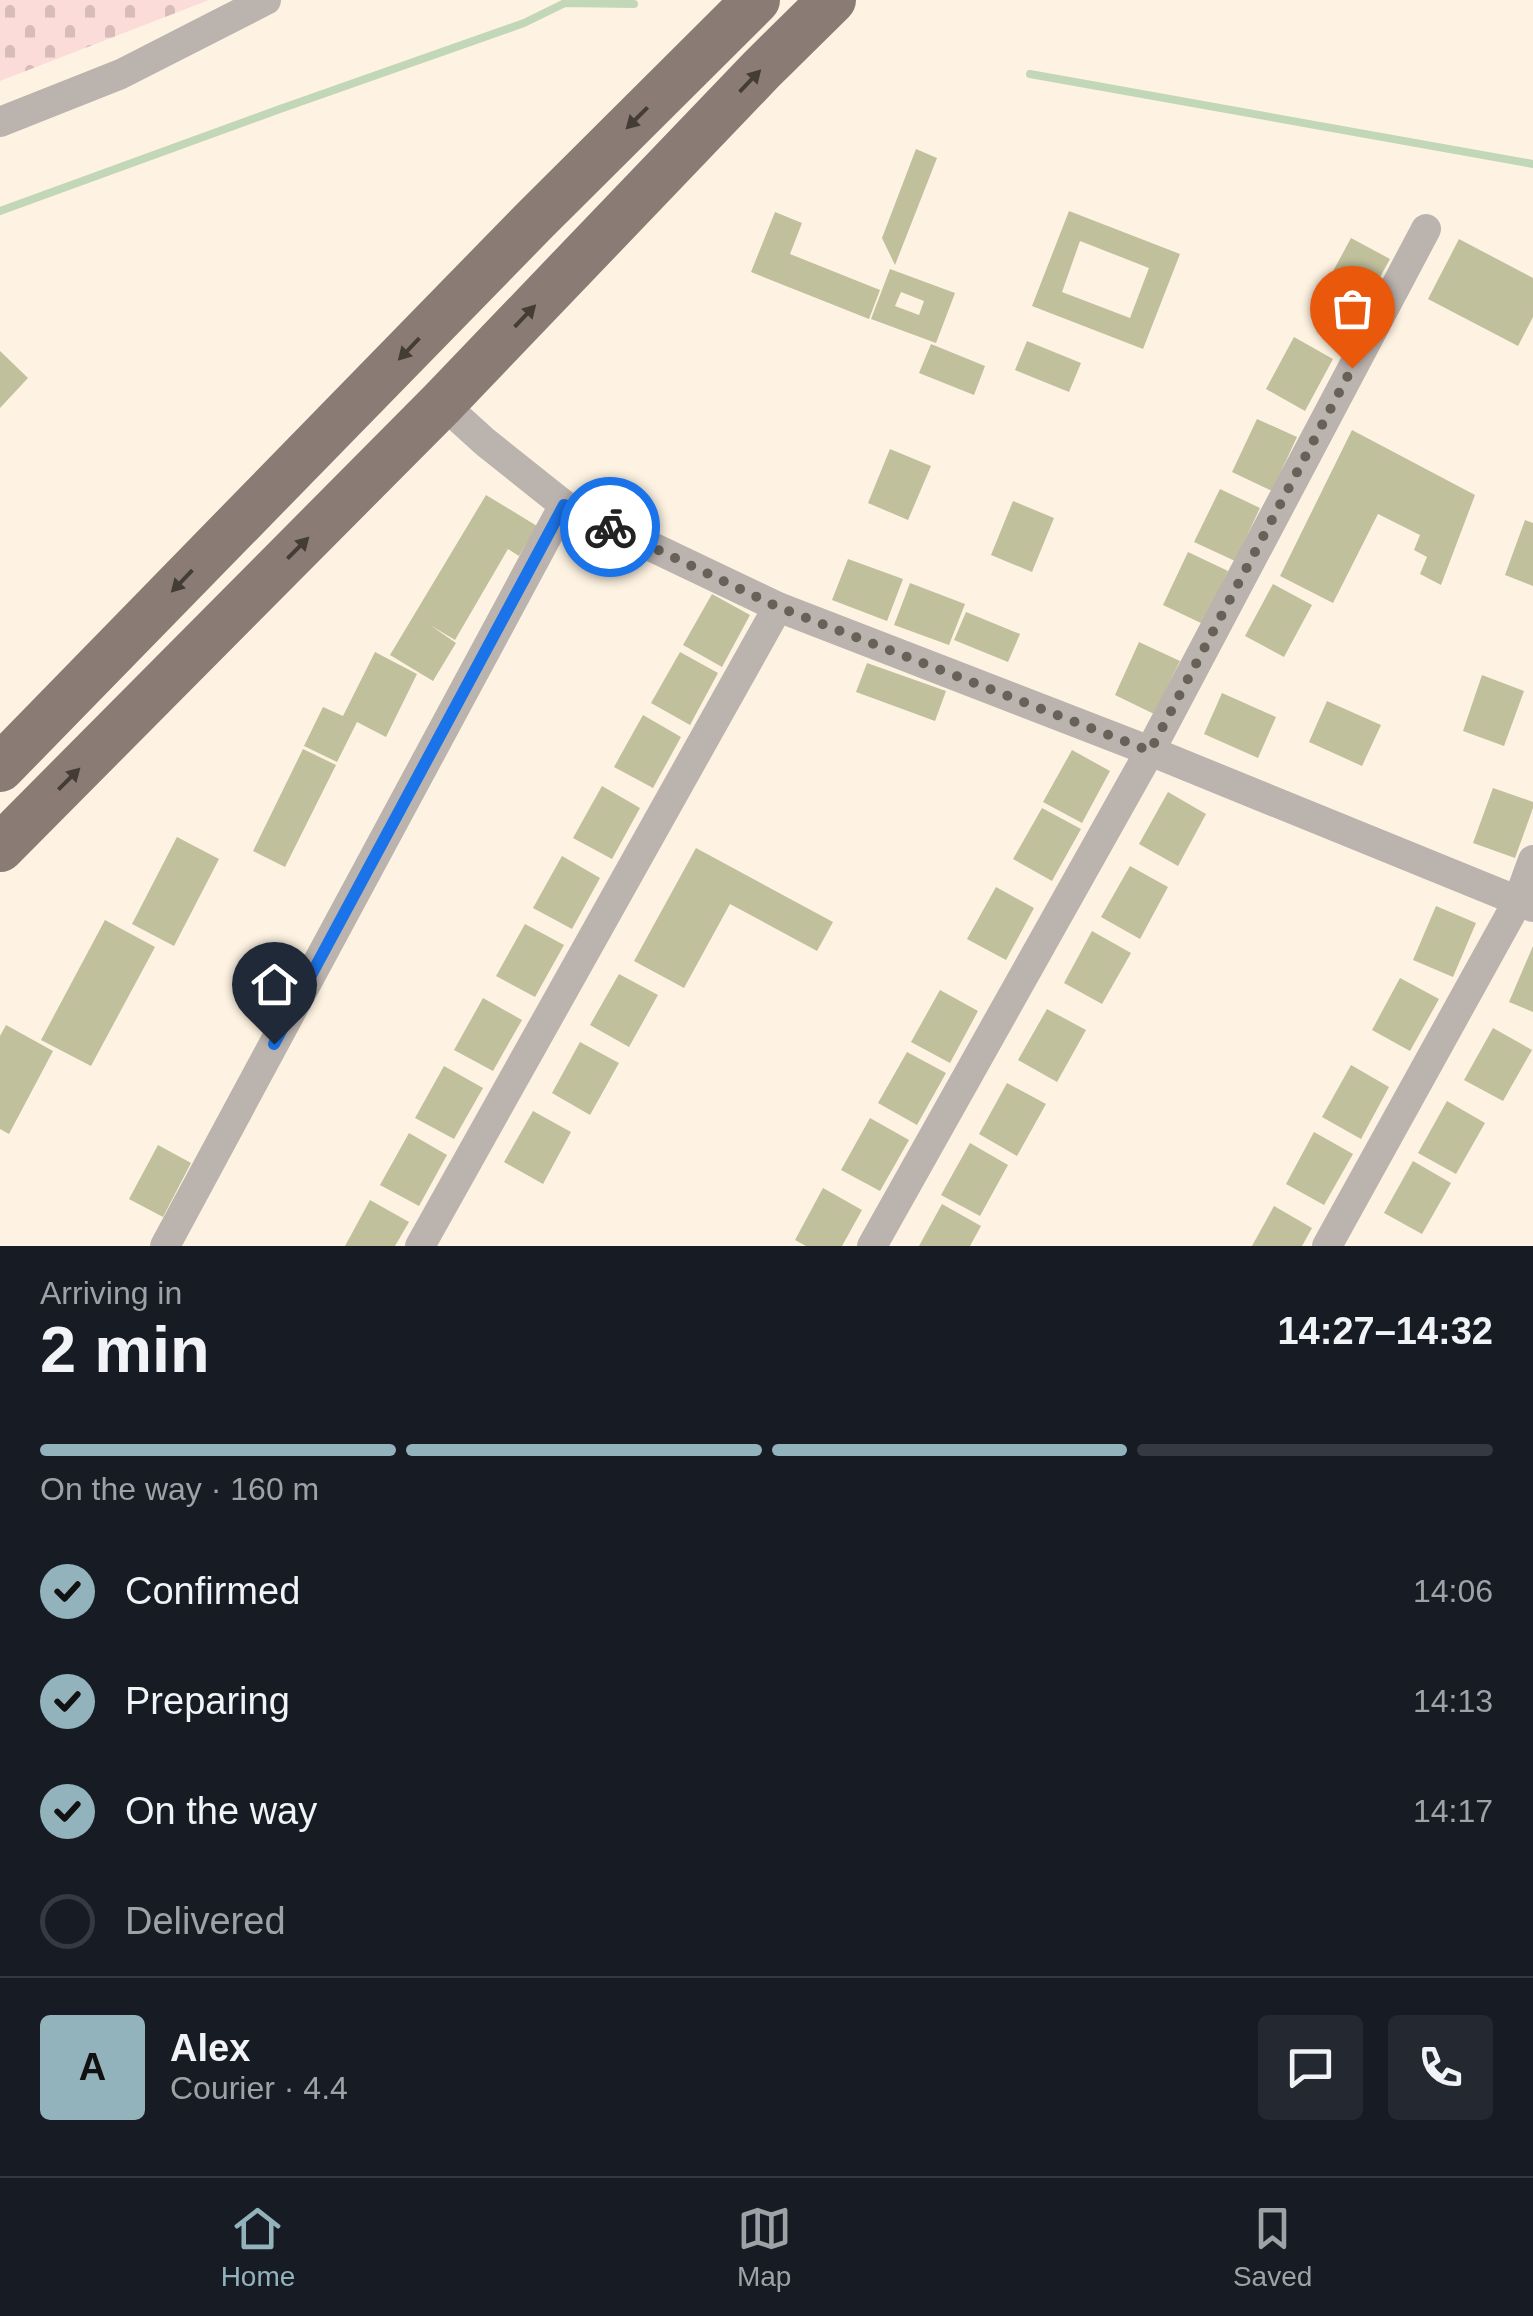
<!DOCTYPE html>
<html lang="en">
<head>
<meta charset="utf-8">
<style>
  :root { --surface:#171b24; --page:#242831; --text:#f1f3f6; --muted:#9ea1a6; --line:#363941; --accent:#92b2bc }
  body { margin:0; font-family:Helvetica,sans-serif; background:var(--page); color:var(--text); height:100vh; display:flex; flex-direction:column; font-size:38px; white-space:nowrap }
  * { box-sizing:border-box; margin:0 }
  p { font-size:32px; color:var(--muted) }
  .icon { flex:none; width:55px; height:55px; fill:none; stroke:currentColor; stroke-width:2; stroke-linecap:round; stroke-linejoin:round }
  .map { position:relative; height:1246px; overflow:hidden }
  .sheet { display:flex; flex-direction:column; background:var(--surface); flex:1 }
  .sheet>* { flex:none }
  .pin { position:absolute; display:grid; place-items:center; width:85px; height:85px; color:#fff; margin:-102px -42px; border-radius:50% 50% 50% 0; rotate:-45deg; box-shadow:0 0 10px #0007 }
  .pin .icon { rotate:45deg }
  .courier { position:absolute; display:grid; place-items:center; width:100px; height:100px; margin:-50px; border:8px solid #1a73e8; border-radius:50%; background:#fff; color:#222; box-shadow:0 2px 12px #0007 }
  .overview em { font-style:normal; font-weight:700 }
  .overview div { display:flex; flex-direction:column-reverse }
  .overview { display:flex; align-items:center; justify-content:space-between; height:170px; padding:0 40px }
  h1 { font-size:65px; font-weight:700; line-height:75px }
  .bar { display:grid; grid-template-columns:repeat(4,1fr); gap:15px 10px; align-content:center; height:120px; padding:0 40px }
  .bar i { height:12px; border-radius:8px; background:var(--line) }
  .bar .active { background:var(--accent) }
  .bar p { grid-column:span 4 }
  .line { display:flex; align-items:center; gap:25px; padding:0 40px; border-top:2px solid var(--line) }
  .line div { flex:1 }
  .round { display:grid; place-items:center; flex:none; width:105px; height:105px; border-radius:10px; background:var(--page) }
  ol { padding:0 40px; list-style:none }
  li { display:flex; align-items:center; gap:30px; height:110px }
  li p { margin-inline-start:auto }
  li .icon { padding:10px; border-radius:50%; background:var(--accent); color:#111; stroke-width:4 }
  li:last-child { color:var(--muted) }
  li i { width:55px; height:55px; border:5px solid var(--line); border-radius:50% }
  .tabs { display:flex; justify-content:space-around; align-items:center; height:140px; border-top:2px solid var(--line); background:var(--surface); font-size:28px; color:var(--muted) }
  .tabs a { display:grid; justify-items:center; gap:5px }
  .tabs .active { color:var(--accent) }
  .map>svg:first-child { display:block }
</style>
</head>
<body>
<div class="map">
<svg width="1533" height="1246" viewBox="0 0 1533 1246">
  <defs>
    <pattern id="cemetery-stones" width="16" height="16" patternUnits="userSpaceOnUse" patternTransform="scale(2.5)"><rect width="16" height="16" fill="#fcdcd9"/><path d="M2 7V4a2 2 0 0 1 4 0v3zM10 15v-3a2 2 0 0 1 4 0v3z" fill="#d7bcb9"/></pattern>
  </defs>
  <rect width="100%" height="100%" fill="#fef3e2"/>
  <polygon fill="url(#cemetery-stones)" points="0,0 209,0 0,81"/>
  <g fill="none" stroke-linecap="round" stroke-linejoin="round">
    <g stroke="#c1d7b7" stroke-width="8">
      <polyline points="1030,74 1533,164"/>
      <polyline points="0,211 280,109 524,23 565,3 634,4"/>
    </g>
  </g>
  <g fill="#c0c09c" fill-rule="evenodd">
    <polygon points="916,149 937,158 895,265 882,238"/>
    <path d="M1069 211 1180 254 1143 349 1032 306ZM1080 241 1149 268 1130 318 1062 292Z"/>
    <polygon points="775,212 802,223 790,254 880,290 869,319 751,272"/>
    <polygon points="1351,238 1390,259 1362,310 1323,290"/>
    <polygon points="1459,239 1533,278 1533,317 1518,346 1428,299"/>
    <path d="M890 269 955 293 936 343 871 319ZM901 292 924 301 919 315 895 306Z"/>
    <polygon points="1294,337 1333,359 1305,411 1266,389"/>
    <polygon points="1027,341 1081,363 1069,392 1015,370"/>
    <polygon points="931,344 985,366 974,395 919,373"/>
    <polygon points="0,351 28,378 0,408"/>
    <polygon points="1257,419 1297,437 1272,491 1232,472"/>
    <polygon points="1352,430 1475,495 1441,585 1420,574 1427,557 1414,550 1420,535 1378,514 1333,603 1280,576"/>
    <polygon points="890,449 931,466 908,520 868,503"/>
    <polygon points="1220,489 1260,508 1235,561 1194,542"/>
    <polygon points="486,495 537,526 519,556 508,549 455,640 430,625 456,643 433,681 390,655"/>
    <polygon points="1013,501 1054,518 1032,572 991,555"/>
    <polygon points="1525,520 1533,523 1533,586 1505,575"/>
    <polygon points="1188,552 1228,571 1203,624 1163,605"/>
    <polygon points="848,559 903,579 887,621 832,600"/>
    <polygon points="910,583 965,604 949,645 894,625"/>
    <polygon points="1273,584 1312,605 1284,657 1245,636"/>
    <polygon points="712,594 750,615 722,667 683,645"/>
    <polygon points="966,612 1020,634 1008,662 954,640"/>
    <polygon points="1139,642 1180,661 1154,714 1115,695"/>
    <polygon points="375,652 417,674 386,737 357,722 337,762 304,746 323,707 343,716"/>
    <polygon points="680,652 718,673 690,725 651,703"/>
    <polygon points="867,663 946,691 935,721 856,692"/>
    <polygon points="1482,675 1524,691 1504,746 1463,731"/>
    <polygon points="1222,693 1276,717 1258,758 1204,734"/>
    <polygon points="1327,701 1381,725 1362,766 1309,742"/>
    <polygon points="643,715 681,737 653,788 614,767"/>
    <polygon points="303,749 336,765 285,867 253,851"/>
    <polygon points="1072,750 1110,771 1082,823 1043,802"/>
    <polygon points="602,786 640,808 612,859 573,838"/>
    <polygon points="1493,788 1533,802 1533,808 1515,858 1473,843"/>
    <polygon points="1168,792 1206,814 1178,866 1139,844"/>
    <polygon points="1042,808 1081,829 1052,881 1013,859"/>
    <polygon points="177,837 219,859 174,946 132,924"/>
    <polygon points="696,848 833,922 817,951 730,904 684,988 634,961"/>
    <polygon points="562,856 600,878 572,929 533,908"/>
    <polygon points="1130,866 1168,887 1140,939 1101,917"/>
    <polygon points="996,887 1034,908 1006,960 967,939"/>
    <polygon points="1436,906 1476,923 1453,977 1413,960"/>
    <polygon points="105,920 155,947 91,1066 41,1040"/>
    <polygon points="525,924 564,945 535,997 496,976"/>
    <polygon points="1092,931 1131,953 1102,1004 1064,983"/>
    <polygon points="1533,946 1533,1012 1509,1002"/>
    <polygon points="619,974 658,995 629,1047 590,1025"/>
    <polygon points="1400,978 1439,999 1410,1051 1372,1030"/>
    <polygon points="940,990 978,1011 950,1063 911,1042"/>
    <polygon points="483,998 522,1020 493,1071 454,1050"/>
    <polygon points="1047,1009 1086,1030 1057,1082 1018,1060"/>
    <polygon points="6,1025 53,1051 9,1134 0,1129 0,1036"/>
    <polygon points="1493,1028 1532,1050 1503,1101 1464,1080"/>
    <polygon points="580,1042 619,1063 590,1115 552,1093"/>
    <polygon points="907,1052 946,1073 917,1125 878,1103"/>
    <polygon points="1351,1065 1389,1087 1361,1139 1322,1117"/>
    <polygon points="444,1066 483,1088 454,1139 415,1118"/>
    <polygon points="1007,1083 1046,1104 1017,1156 979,1134"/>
    <polygon points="1447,1101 1485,1123 1456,1174 1418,1153"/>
    <polygon points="533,1111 571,1132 543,1184 504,1162"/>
    <polygon points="870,1118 909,1140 880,1191 841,1170"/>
    <polygon points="1314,1132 1353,1154 1324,1205 1286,1184"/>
    <polygon points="409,1133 447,1155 419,1206 380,1185"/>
    <polygon points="970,1143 1008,1165 980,1216 941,1195"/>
    <polygon points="158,1145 191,1163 163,1217 129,1199"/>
    <polygon points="1413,1161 1451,1183 1422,1234 1384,1213"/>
    <polygon points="823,1188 862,1210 842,1246 806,1246 795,1240"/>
    <polygon points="370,1200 409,1222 395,1246 345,1246"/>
    <polygon points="942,1204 981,1226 970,1246 919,1246"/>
    <polygon points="1274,1206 1312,1228 1302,1246 1252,1246"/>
  </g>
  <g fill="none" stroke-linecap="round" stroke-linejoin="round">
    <g stroke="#bbb3ae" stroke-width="30">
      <polyline points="0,122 121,74 266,0"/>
      <polyline points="442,403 485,442 564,505 778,607 1150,751 1533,907"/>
      <polyline points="165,1246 564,505"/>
      <polyline points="420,1246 778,607"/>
      <polyline points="872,1246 1150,751 1426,229"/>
      <polyline points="1327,1246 1518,901 1533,860"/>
    </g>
    <g stroke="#8a7c74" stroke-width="48">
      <polyline points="0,768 534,221 756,0"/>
      <polyline points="0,848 442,403 761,70 832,0"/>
    </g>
  </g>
  <defs><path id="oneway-solid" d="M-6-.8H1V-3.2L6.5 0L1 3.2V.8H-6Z" transform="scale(2.5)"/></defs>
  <g fill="#443d36">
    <use href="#oneway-solid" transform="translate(750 81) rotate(-46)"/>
    <use href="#oneway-solid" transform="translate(637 118) rotate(135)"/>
    <use href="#oneway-solid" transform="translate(525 316) rotate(-46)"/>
    <use href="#oneway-solid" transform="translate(409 349) rotate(134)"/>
    <use href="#oneway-solid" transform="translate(298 548) rotate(-45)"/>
    <use href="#oneway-solid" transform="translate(182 581) rotate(134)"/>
    <use href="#oneway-solid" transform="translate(69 779) rotate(-45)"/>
  </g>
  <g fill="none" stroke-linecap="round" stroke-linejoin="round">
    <polyline stroke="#676158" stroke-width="10" stroke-dasharray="0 18" points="610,527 778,607 1150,751 1352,368"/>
    <polyline stroke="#1a73e8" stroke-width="12" points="274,1044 564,505 610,527"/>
  </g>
</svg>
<div class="pin" style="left:1352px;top:368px;background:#ea580c"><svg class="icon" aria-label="bag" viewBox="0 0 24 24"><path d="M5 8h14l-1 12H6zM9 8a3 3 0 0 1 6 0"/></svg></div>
<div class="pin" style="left:274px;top:1044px;background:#1f2937"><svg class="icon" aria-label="home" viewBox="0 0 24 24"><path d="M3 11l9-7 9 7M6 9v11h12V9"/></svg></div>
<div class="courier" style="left:610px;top:527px"><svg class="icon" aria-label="bike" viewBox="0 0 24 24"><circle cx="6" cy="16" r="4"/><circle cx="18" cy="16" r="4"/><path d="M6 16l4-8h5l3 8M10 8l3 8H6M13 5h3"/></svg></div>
</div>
<section class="sheet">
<div class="overview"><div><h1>2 min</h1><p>Arriving in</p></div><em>14:27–14:32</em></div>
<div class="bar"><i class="active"></i><i class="active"></i><i class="active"></i><i></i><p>On the way · 160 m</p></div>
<ol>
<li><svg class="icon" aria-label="check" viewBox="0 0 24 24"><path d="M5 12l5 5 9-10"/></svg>Confirmed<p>14:06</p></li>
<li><svg class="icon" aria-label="check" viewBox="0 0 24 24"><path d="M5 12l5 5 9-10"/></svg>Preparing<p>14:13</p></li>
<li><svg class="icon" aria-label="check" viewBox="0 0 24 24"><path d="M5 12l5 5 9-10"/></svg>On the way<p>14:17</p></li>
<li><i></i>Delivered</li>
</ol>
<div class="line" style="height:180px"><b class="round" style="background:var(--accent);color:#111">A</b><div><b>Alex</b><p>Courier · 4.4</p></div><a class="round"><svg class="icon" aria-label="chat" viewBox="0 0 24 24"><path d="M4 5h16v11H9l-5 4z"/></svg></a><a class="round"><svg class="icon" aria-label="phone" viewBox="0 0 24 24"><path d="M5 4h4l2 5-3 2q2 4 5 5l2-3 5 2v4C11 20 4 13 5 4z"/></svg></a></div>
</section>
<nav class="tabs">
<a class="active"><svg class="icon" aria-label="home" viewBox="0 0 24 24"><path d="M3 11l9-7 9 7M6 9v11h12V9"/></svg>Home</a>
<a><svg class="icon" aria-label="map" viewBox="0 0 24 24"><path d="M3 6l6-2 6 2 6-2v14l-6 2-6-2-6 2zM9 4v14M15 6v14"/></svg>Map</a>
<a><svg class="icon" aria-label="saved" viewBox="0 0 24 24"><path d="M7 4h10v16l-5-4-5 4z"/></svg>Saved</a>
</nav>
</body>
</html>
